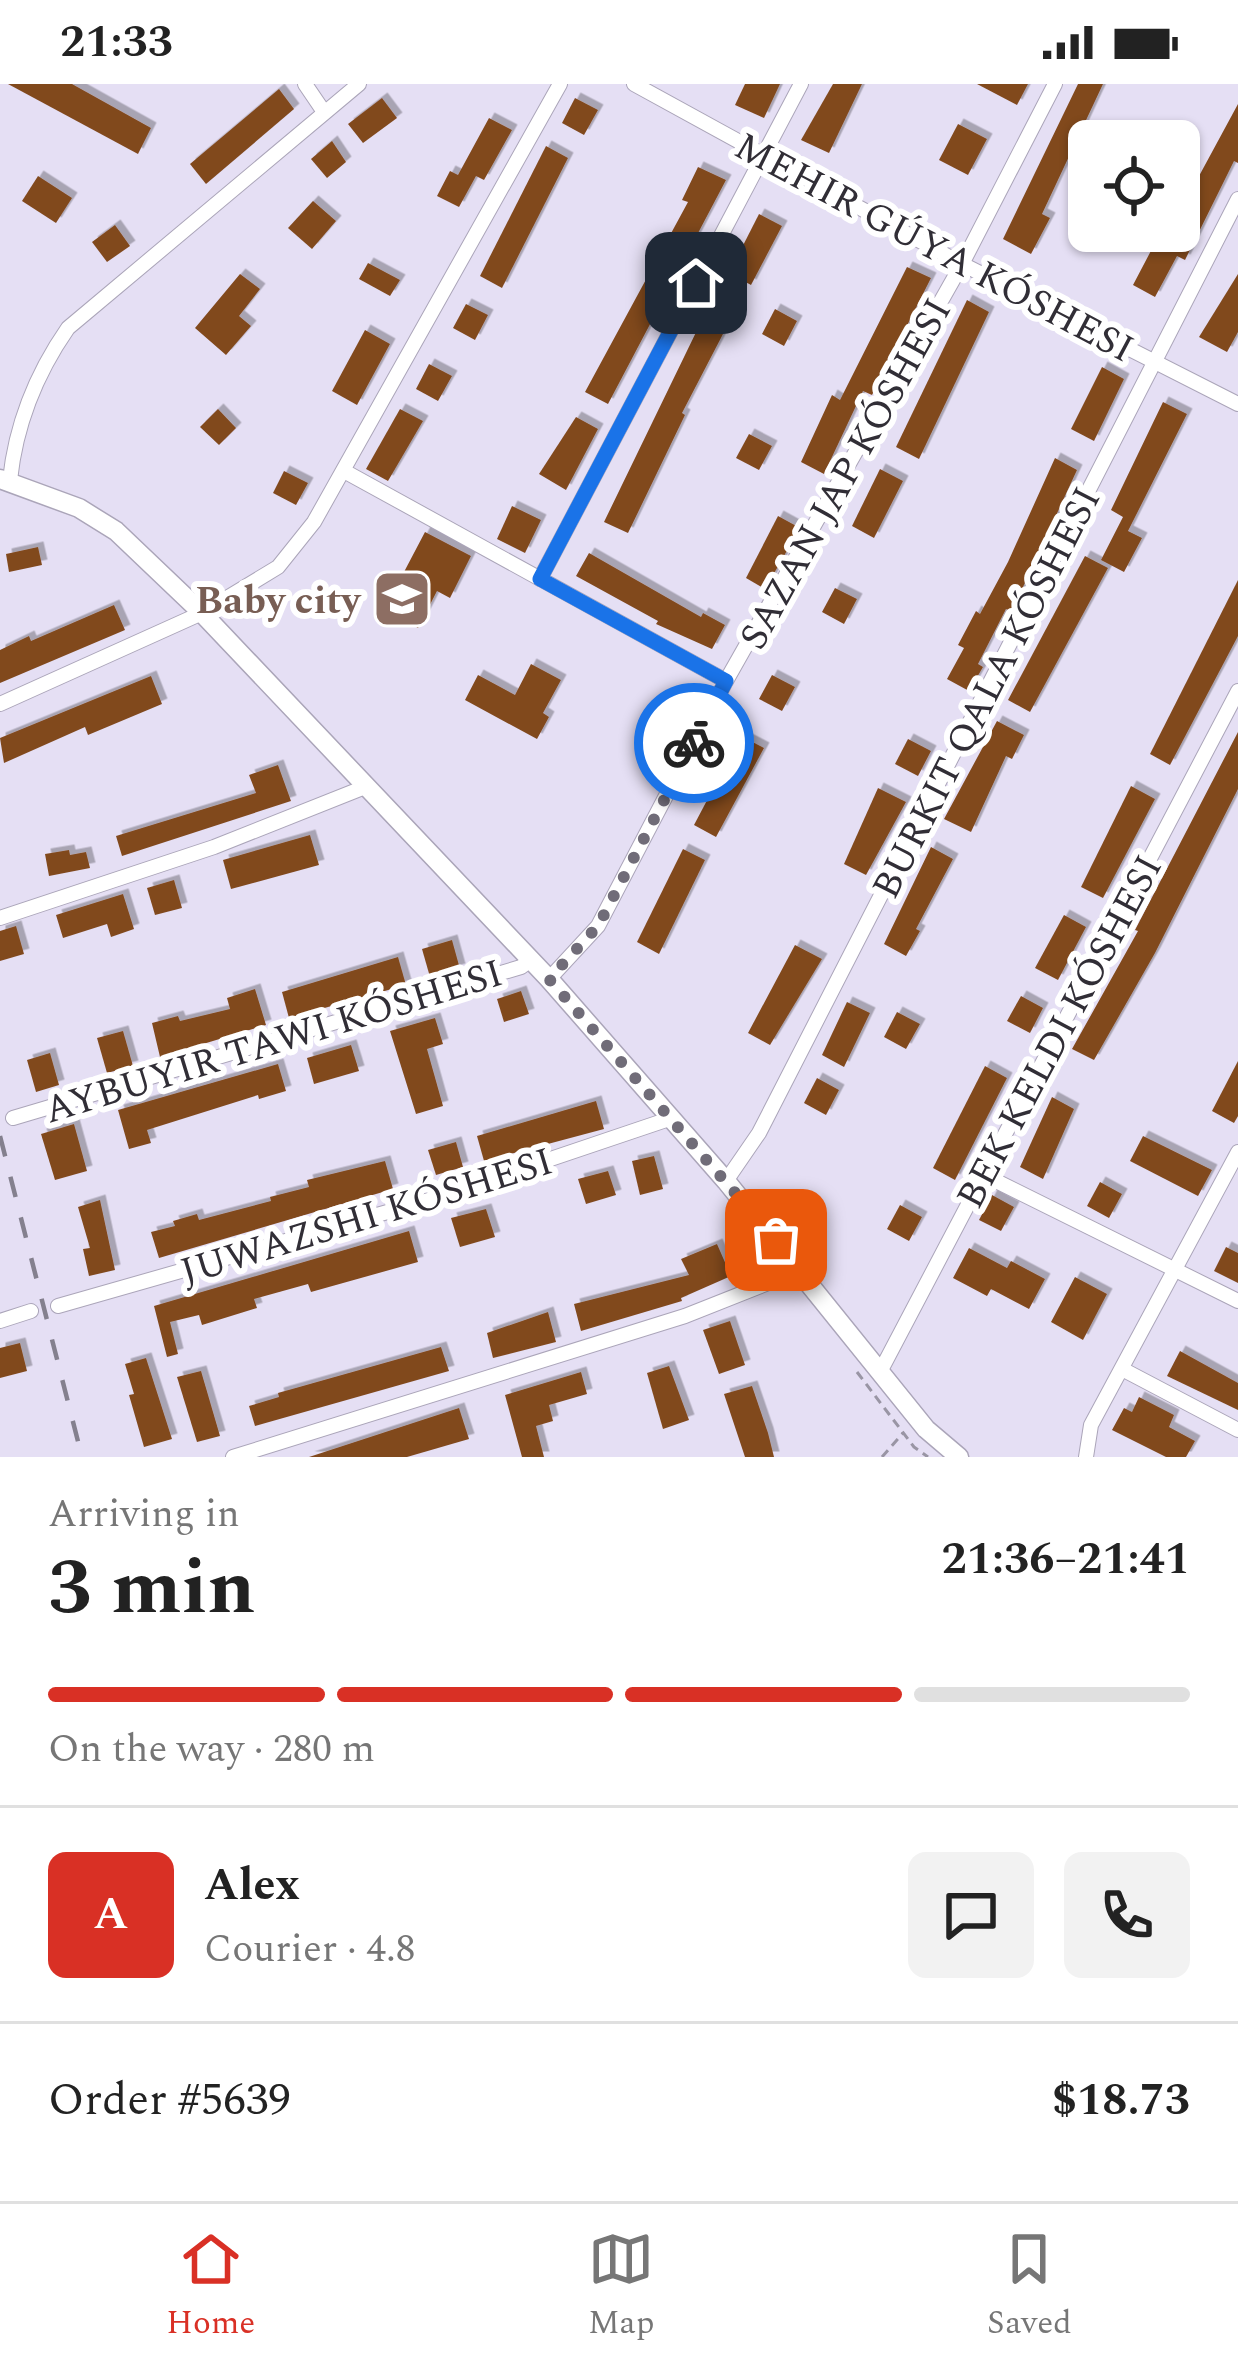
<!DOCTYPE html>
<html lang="en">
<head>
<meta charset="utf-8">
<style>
  :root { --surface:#fff; --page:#f2f2f2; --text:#222; --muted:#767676; --line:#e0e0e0; --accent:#d93025 }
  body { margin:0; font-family:Spectral,serif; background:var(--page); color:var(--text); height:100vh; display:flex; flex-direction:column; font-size:45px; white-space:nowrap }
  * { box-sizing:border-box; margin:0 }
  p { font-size:39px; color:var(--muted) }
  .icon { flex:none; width:66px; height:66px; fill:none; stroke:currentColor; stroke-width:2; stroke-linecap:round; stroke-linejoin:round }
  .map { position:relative; height:1373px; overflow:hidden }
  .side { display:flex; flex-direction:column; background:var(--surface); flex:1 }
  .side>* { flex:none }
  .tools { position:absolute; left:1068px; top:36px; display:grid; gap:24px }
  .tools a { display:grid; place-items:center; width:132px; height:132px; border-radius:18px; background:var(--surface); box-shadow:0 3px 9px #0004; font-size:60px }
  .pin { position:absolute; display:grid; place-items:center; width:102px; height:102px; color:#fff; margin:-51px; border-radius:24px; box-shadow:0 6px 18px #0006 }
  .courier { position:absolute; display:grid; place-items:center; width:120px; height:120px; margin:-60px; border:9px solid #1a73e8; border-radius:50%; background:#fff; color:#222; box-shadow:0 3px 15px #0007 }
  .summary em { font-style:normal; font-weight:700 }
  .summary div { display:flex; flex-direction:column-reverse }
  .summary { display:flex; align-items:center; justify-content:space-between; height:204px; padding:0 48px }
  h1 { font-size:78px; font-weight:700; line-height:90px }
  .bar { display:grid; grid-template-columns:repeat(4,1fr); gap:18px 12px; align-content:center; height:144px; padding:0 48px }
  .bar i { height:15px; border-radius:9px; background:var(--line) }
  .bar .current { background:var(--accent) }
  .bar p { grid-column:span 4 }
  .line { display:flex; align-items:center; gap:30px; padding:0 48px; border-top:3px solid var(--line) }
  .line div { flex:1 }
  .round { display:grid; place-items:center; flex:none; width:126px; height:126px; border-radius:18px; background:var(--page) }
  .status { display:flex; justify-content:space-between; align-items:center; height:84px; padding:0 60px; background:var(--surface); direction:ltr }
  .status svg { height:33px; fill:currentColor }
  .tabs { display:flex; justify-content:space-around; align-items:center; height:168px; border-top:3px solid var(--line); background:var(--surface); font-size:33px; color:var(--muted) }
  .tabs a { display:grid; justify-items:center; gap:6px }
  .tabs .current { color:var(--accent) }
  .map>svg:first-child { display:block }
</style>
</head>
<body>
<div class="status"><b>21:33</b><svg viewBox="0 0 49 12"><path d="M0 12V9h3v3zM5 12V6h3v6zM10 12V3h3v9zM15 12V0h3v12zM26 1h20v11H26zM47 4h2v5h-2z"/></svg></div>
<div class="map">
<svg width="1238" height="1373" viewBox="0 0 1238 1373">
  <defs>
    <filter id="shadow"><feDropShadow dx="5.5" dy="-5.5" stdDeviation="0" flood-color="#0004"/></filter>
  </defs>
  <rect width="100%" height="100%" fill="#e5dff4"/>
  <g fill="#81491f" filter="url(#shadow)">
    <polygon points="8,0 72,0 151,44 138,70"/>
    <polygon points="745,0 780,0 764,34 735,21"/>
    <polygon points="833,0 862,0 829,69 801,56"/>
    <polygon points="977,0 1028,0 1017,21"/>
    <polygon points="1078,0 1103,0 1042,130 1050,134 1031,170 1003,155"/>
    <polygon points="279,5 294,25 206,100 190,80"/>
    <polygon points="382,14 397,34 363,59 348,40"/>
    <polygon points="575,14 598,26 584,51 562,39"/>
    <polygon points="1238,20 1238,79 1234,77 1185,176 1177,172 1155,213 1133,201 1154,161 1148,158 1154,147 1179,147 1179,129"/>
    <polygon points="489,34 512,46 484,96 476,92 459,123 437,112 450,87 458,91"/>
    <polygon points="958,40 987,55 968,91 939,76"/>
    <polygon points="332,57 346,78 327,94 311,75"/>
    <polygon points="546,62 568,74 502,204 480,192"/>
    <polygon points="698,83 726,96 608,320 585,308 688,118 682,116"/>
    <polygon points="38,92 72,114 56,139 22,117"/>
    <polygon points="313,117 336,137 312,165 288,144"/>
    <polygon points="759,130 782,142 751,201 729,189"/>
    <polygon points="115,141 130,162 107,178 92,158"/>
    <polygon points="368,179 400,196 390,212 359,195"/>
    <polygon points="907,183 931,194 872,311 863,307 824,390 801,378 832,311 840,316"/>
    <polygon points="240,190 260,205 239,232 251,242 226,271 195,244"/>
    <polygon points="1238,190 1238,248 1227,268 1199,253"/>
    <polygon points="967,216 989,228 919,375 896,363"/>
    <polygon points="466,220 488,231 475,256 453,244"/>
    <polygon points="775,225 797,237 784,262 762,250"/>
    <polygon points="701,238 723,250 682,329 685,331 628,449 604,438"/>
    <polygon points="365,246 390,260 357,321 332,307"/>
    <polygon points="429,280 452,292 438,317 416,305"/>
    <polygon points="1102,283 1124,295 1094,357 1071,345"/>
    <polygon points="1163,318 1187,330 1128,447 1142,454 1124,488 1101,476 1123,433 1111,426"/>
    <polygon points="218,325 236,344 219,361 200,343"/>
    <polygon points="400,325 423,337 388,397 366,385"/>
    <polygon points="576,333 598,345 566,406 539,390"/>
    <polygon points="749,350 772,362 759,386 736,374"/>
    <polygon points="1055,374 1077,386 1023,503 1010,527 1006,525 978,580 983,583 969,607 947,595 964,564 958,561 976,527 980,530 1008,478"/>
    <polygon points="880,385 903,397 874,454 852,442"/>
    <polygon points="284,387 308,399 296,421 273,409"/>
    <polygon points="512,422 541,436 525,469 497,455"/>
    <polygon points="778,432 800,444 765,505 746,494"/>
    <polygon points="425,448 471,472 450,514 437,507 418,544 384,526"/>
    <polygon points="38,463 42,481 9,488 6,470"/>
    <polygon points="589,469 701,533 703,529 725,541 712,565 656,540 658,537 576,492"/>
    <polygon points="1085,472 1108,484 1030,628 1008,616"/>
    <polygon points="1238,496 1238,552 1170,681 1150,670"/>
    <polygon points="835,504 857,515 844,540 822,528"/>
    <polygon points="114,521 125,546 0,599 0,566 29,552 31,557"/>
    <polygon points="531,580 561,596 543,629 549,633 537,655 465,616 478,591 515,611"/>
    <polygon points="772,591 795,603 782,627 759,615"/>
    <polygon points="151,592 162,620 88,651 85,643 4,679 0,654"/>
    <polygon points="997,637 1024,651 1012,675 1006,672 971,748 944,735"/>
    <polygon points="1238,648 1238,705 1155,869 1094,976 1072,965 1138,847 1135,846"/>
    <polygon points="741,652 764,664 716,753 694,741"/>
    <polygon points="908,655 931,667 918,692 895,680"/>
    <polygon points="278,681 291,717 122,772 116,752 256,709 249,691"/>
    <polygon points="1131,702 1155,715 1103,814 1081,803"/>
    <polygon points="878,704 906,718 866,791 844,780"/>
    <polygon points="310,751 319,781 231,805 223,776"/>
    <polygon points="931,763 953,775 916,845 920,847 906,872 884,860"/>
    <polygon points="683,765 705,776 659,870 637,858"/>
    <polygon points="69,766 70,771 86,768 90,784 49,792 45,770"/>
    <polygon points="174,796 182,824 155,831 147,804"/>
    <polygon points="123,810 134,845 111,853 107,840 63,854 56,831"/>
    <polygon points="1064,831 1086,843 1058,896 1035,884"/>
    <polygon points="16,842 24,870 0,877 0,847"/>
    <polygon points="452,856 460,885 430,893 422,865"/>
    <polygon points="795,861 822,875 770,961 748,949"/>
    <polygon points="398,873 406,901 289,934 282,908"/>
    <polygon points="255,905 266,941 160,973 152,939 178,932 180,937 230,925 227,914"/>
    <polygon points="521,907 529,930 504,938 497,915"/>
    <polygon points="1021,912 1043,924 1030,949 1007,937"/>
    <polygon points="847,918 870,929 844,983 822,971"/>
    <polygon points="897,928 920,940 906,965 884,953"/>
    <polygon points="435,934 443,960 427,965 443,1022 416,1030 390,947"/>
    <polygon points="123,947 133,982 107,989 97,954"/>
    <polygon points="351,961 359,987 314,1000 307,974"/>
    <polygon points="50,969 59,1001 36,1008 27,976"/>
    <polygon points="1238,977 1238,1032 1234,1039 1212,1027"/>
    <polygon points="278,980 286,1007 259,1015 258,1011 147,1046 151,1059 129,1065 118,1026"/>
    <polygon points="985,982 1007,994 955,1096 933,1084"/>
    <polygon points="817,994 839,1006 826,1031 804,1019"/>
    <polygon points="1052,1013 1074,1025 1043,1095 1020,1083"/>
    <polygon points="596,1017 604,1045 484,1077 477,1052"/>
    <polygon points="74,1040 87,1087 55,1096 41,1050"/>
    <polygon points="1143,1052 1212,1086 1198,1112 1130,1077"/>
    <polygon points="456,1058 463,1083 436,1091 428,1066"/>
    <polygon points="654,1072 663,1105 640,1111 632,1077"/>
    <polygon points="385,1077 393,1105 159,1174 151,1148 175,1142 173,1137 197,1130 199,1136 271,1117 270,1113 309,1103 307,1096"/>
    <polygon points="608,1087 616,1111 586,1120 578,1095"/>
    <polygon points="1100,1098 1122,1110 1109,1134 1087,1122"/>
    <polygon points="992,1111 1014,1123 1001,1147 979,1136"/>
    <polygon points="100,1116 115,1186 89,1192 83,1165 90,1164 78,1123"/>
    <polygon points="900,1121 922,1133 909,1157 887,1145"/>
    <polygon points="486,1125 495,1153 460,1163 451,1134"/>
    <polygon points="409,1147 418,1178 311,1208 308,1200 254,1215 257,1224 202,1241 199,1231 170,1238 178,1270 167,1273 154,1222"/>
    <polygon points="717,1160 731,1192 681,1214 682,1217 581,1247 574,1220 689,1191 681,1175"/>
    <polygon points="1226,1163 1238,1169 1238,1199 1214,1187"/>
    <polygon points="969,1164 1007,1184 1011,1177 1045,1195 1029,1225 991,1205 987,1212 953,1194"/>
    <polygon points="1075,1193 1107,1210 1083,1256 1051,1238"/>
    <polygon points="548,1228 556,1258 493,1274 487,1249"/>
    <polygon points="730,1237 745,1281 719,1290 703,1246"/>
    <polygon points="20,1259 27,1287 0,1294 0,1264"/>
    <polygon points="441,1263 449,1287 255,1342 249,1322 279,1313 278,1309"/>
    <polygon points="1180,1267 1238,1299 1238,1326 1167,1292"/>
    <polygon points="146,1274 172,1355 144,1363 129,1311 134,1310 125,1280"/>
    <polygon points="669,1282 689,1336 663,1345 647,1289"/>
    <polygon points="201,1287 220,1352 197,1358 177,1293"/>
    <polygon points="581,1288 587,1310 549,1321 553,1337 536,1342 544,1373 522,1373 505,1311"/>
    <polygon points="752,1302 768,1349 774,1373 745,1373 724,1310"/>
    <polygon points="1139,1313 1174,1331 1169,1343 1195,1357 1186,1373 1166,1373 1112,1346 1124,1324 1132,1328"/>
    <polygon points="459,1324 469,1355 407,1373 309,1373"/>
  </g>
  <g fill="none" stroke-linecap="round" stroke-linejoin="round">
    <g stroke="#aba5b9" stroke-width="16">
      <g id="street">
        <polyline points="305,0 324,28"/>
        <polyline points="634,0 962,180 1238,320"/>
        <polyline points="344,387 726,597"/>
        <path d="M10 396C16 339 36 290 68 244L359 0"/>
        <polyline points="540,495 801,0"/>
        <polyline points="0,620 202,529 278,483 314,438 560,0"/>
        <polyline points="0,834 214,763 365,703"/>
        <polyline points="549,895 598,842 726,597 962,180 1055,0"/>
        <polyline points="13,1034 521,883 532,875"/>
        <polyline points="982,1090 1238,1217"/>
        <polyline points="726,1097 759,1049 1238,115"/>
        <polyline points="58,1222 426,1117 672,1034"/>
        <polyline points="0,1237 31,1227"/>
        <polyline points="1122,1285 1238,1346"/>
        <polyline points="880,1288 1238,607"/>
        <polyline points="233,1373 685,1232 801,1186"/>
        <polyline points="1086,1373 1091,1341 1238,1068"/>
      </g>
    </g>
    <g stroke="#aba5b9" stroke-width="21">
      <polyline id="secondary" points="0,395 79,424 116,447 202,529 549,895 726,1097 926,1345 959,1373"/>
    </g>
    <g stroke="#9995a4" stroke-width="3" stroke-dasharray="9 6" stroke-linecap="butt">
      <polyline points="857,1288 914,1363 928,1373"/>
      <polyline points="882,1373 903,1349"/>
    </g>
    <use href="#street" stroke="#fff" stroke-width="14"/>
    <use href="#secondary" stroke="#fff" stroke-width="18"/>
    <polyline stroke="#84808e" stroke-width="4.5" stroke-dasharray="21 21" stroke-linecap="butt" points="0,1052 82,1373"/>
  </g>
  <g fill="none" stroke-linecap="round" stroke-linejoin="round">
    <polyline stroke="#706c78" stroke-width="12" stroke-dasharray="0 21.6" points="694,659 598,842 549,895 776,1156"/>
    <polyline stroke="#1a73e8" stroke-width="15" points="694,659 726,597 540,495 696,199"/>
  </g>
  <defs>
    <g id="school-square" transform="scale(3)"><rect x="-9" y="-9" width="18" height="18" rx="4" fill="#8d6e63" stroke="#fff"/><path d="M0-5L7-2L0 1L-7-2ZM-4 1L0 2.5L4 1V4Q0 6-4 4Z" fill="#fff"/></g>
  </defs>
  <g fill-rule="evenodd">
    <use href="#school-square" x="402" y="515"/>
  </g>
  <g text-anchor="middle" stroke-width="12" stroke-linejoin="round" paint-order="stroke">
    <g font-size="39" fill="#312e36" stroke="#fff">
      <text transform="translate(935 162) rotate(28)" y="14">MEHIR GÚYА KÓSHESI</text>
      <text transform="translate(844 389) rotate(-61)" y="14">SAZAN JAP KÓSHESI</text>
      <text transform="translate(985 608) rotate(-63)" y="14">BURKIT QALA KÓSHESI</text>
      <text transform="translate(1058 947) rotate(-62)" y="14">BEK KELDI KÓSHESI</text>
      <text transform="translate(273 956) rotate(-17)" y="14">AYBUYIR TAWI KÓSHESI</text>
      <text transform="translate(366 1131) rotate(-17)" y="14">JUWAZSHI KÓSHESI</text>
    </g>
    <g font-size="39" font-weight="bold" fill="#785e54" stroke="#fff" text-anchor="end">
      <text x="360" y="529">Baby city</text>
    </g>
  </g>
</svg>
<div class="tools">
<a><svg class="icon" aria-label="locate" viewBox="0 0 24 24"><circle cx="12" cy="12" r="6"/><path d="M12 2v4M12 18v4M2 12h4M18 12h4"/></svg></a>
</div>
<div class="pin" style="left:776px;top:1156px;background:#ea580c"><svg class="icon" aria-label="bag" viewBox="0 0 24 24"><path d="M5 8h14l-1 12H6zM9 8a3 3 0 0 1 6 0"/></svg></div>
<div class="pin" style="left:696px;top:199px;background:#1f2937"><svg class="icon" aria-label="home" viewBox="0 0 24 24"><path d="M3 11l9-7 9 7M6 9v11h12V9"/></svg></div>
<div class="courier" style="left:694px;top:659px"><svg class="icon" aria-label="bike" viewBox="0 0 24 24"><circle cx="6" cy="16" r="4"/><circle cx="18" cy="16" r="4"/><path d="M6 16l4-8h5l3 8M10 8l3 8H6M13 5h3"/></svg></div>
</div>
<section class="side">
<div class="summary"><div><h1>3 min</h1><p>Arriving in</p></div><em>21:36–21:41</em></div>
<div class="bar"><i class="current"></i><i class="current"></i><i class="current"></i><i></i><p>On the way · 280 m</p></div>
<div class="line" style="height:216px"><b class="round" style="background:var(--accent);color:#fff">A</b><div><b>Alex</b><p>Courier · 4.8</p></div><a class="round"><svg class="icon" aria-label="chat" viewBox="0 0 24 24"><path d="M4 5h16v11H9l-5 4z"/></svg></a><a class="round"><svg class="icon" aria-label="phone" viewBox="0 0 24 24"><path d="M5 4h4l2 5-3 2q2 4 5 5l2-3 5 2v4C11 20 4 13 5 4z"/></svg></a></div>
<div class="line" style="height:156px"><div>Order #5639</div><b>$18.73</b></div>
</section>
<nav class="tabs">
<a class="current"><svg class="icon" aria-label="home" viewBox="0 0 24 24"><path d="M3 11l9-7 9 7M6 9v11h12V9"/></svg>Home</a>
<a><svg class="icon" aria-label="map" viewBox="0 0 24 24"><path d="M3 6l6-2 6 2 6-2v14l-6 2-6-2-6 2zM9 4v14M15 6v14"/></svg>Map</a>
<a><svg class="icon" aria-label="saved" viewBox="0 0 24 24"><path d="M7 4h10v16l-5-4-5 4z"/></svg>Saved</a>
</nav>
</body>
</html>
